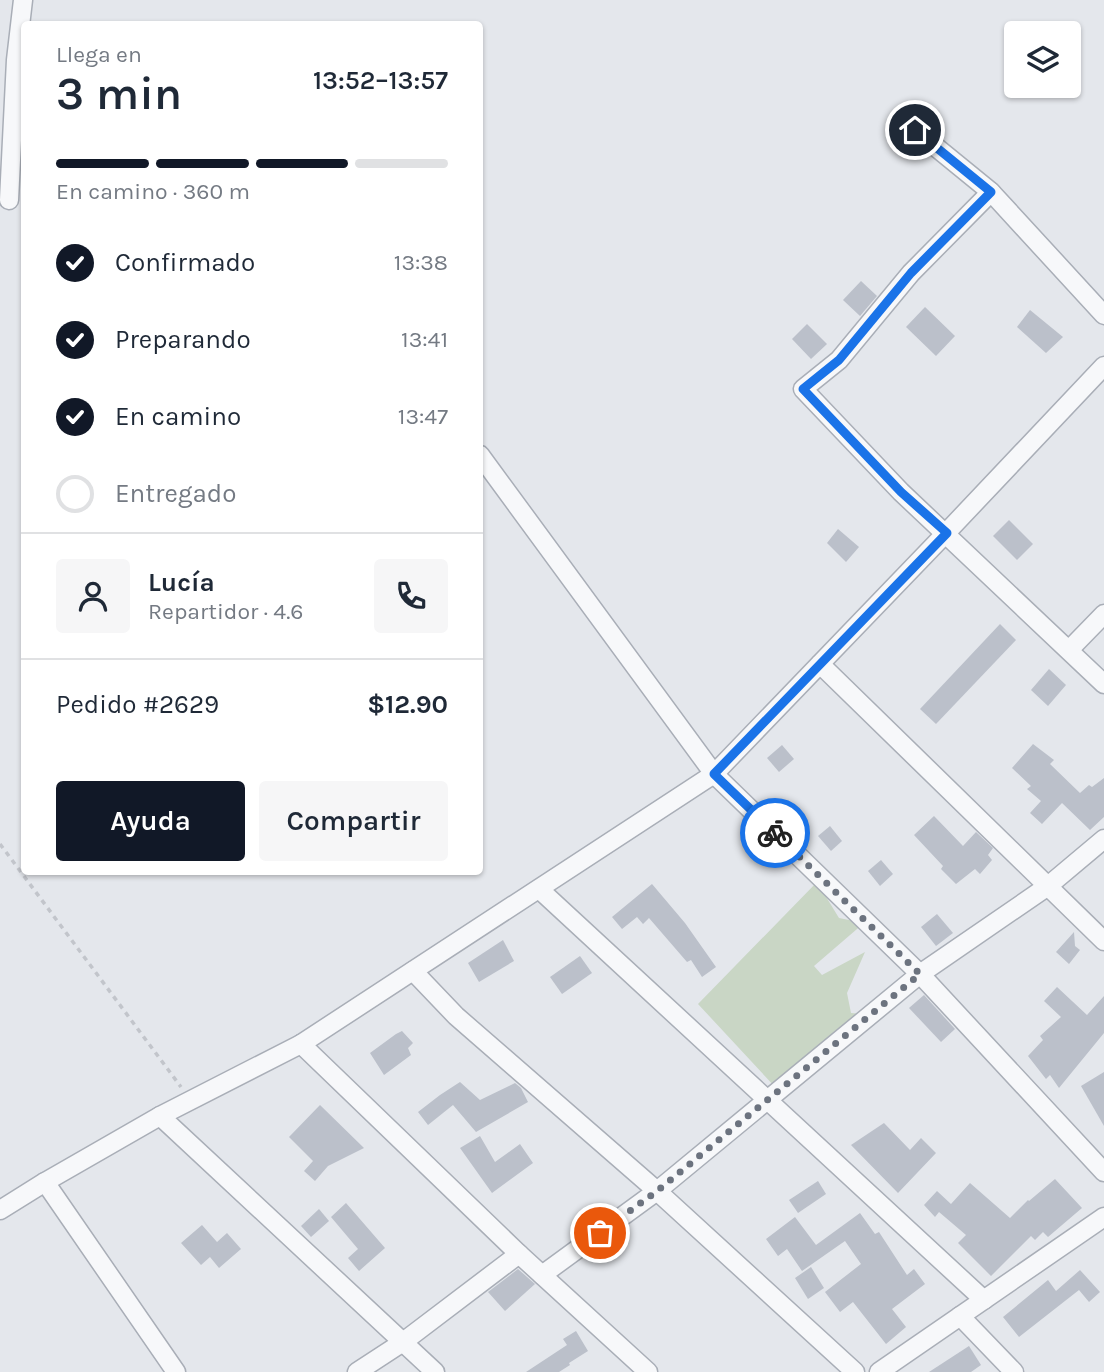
<!DOCTYPE html>
<html lang="es">
<head>
<meta charset="utf-8">
<style>
  :root { --surface:#fff; --page:#f6f6f7; --text:#1f2937; --muted:#747a83; --line:#e0e1e3; --accent:#111827 }
  body { margin:0; font-family:Karla,sans-serif; background:var(--page); color:var(--text); height:100vh; display:flex; flex-direction:column; font-size:26px; white-space:nowrap }
  * { box-sizing:border-box; margin:0 }
  p { font-size:23px; color:var(--muted) }
  .icon { flex:none; width:38px; height:38px; fill:none; stroke:currentColor; stroke-width:2; stroke-linecap:round; stroke-linejoin:round }
  .map { position:relative; flex:1; overflow:hidden }
  .sheet { position:absolute; left:21px; top:21px; width:462px; height:854px; display:flex; flex-direction:column; background:var(--surface); border-radius:7px; box-shadow:0 2px 5px #0004 }
  .sheet>* { flex:none }
  .controls { position:absolute; left:1004px; top:21px; display:grid; gap:14px }
  .controls a { display:grid; place-items:center; width:77px; height:77px; border-radius:7px; background:var(--surface); box-shadow:0 2px 5px #0004; font-size:35px }
  .pin { position:absolute; display:grid; place-items:center; width:60px; height:60px; color:#fff; margin:-30px; border:4px solid #fff; border-radius:50%; box-shadow:0 2px 7px #0007 }
  .courier { position:absolute; display:grid; place-items:center; width:70px; height:70px; margin:-35px; border:5px solid #1a73e8; border-radius:50%; background:#fff; color:#222; box-shadow:0 2px 9px #0007 }
  .summary em { font-style:normal; font-weight:600 }
  .summary div { display:flex; flex-direction:column-reverse }
  .summary { display:flex; align-items:center; justify-content:space-between; height:119px; padding:0 35px }
  h1 { font-size:46px; font-weight:600; line-height:52px }
  .bar { display:grid; grid-template-columns:repeat(4,1fr); gap:10px 7px; align-content:center; height:84px; padding:0 35px }
  .bar i { height:9px; border-radius:5px; background:var(--line) }
  .bar .on { background:var(--accent) }
  .bar p { grid-column:span 4 }
  .line { display:flex; align-items:center; gap:18px; padding:0 35px; border-top:2px solid var(--line) }
  .line div { flex:1 }
  .round { display:grid; place-items:center; flex:none; width:74px; height:74px; border-radius:7px; background:var(--page) }
  ol { padding:0 35px; list-style:none }
  li { display:flex; align-items:center; gap:21px; height:77px }
  li p { margin-inline-start:auto }
  li .icon { padding:7px; border-radius:50%; background:var(--accent); color:#fff; stroke-width:4 }
  li:last-child { color:var(--muted) }
  li i { width:38px; height:38px; border:4px solid var(--line); border-radius:50% }
  .cta { display:flex; gap:14px; margin-top:auto; padding:14px 35px }
  .cta a { flex:1; height:80px; border-radius:7px; background:var(--accent); color:#fff; font-size:28px; font-weight:600; line-height:80px; text-align:center }
  .cta a+a { background:var(--page); color:var(--text) }
  .map>svg:first-child { display:block }
</style>
</head>
<body>
<div class="map">
<svg width="1104" height="1372" viewBox="0 0 1104 1372">
  <rect width="100%" height="100%" fill="#e4e7ec"/>
  <polygon fill="#c9d6c5" points="817,882 839,918 864,923 814,966 822,975 865,952 847,993 851,1013 864,1014 776,1088 698,1004"/>
  <g fill="#bbc0ca">
    <polygon points="861,281 877,296 860,316 843,300"/>
    <polygon points="925,307 955,336 936,356 906,327"/>
    <polygon points="1030,310 1063,337 1046,353 1017,327"/>
    <polygon points="807,324 827,344 811,359 792,339"/>
    <polygon points="1009,520 1033,544 1017,560 993,536"/>
    <polygon points="838,529 859,547 846,562 827,543"/>
    <polygon points="1000,624 1016,640 936,724 920,709"/>
    <polygon points="1049,669 1066,685 1048,706 1031,690"/>
    <polygon points="1033,744 1054,760 1050,764 1080,793 1089,785 1092,787 1104,778 1104,817 1090,830 1062,803 1042,824 1030,813 1041,801 1027,789 1031,786 1012,768"/>
    <polygon points="782,745 794,759 779,772 767,758"/>
    <polygon points="934,816 963,846 976,832 993,848 988,855 992,860 980,874 975,869 956,884 941,869 943,866 914,835"/>
    <polygon points="830,826 842,841 831,851 818,836"/>
    <polygon points="881,860 893,874 880,886 868,871"/>
    <polygon points="652,884 685,923 716,967 702,977 691,960 687,962 649,918 643,924 637,917 622,929 612,917"/>
    <polygon points="937,914 953,933 936,946 921,927"/>
    <polygon points="1074,932 1075,946 1080,950 1069,964 1056,952"/>
    <polygon points="503,940 514,961 479,982 468,963"/>
    <polygon points="580,956 592,973 562,994 550,977"/>
    <polygon points="1057,987 1087,1015 1104,996 1104,1033 1059,1088 1050,1075 1046,1079 1028,1056 1043,1040 1040,1036 1061,1017 1044,1001"/>
    <polygon points="924,995 955,1029 941,1042 909,1008"/>
    <polygon points="402,1031 413,1043 408,1048 411,1055 384,1075 370,1053 396,1034"/>
    <polygon points="1104,1072 1104,1126 1081,1086"/>
    <polygon points="460,1082 480,1100 515,1083 521,1088 528,1102 476,1132 453,1105 428,1125 418,1112 440,1095"/>
    <polygon points="320,1105 364,1148 328,1166 315,1181 304,1171 313,1161 289,1137"/>
    <polygon points="884,1123 910,1150 921,1138 936,1153 898,1193 851,1145"/>
    <polygon points="480,1136 495,1162 520,1144 533,1163 492,1193 460,1148"/>
    <polygon points="1055,1179 1082,1208 1048,1237 1043,1232 1035,1240 1031,1236 991,1276 958,1243 966,1235 939,1212 935,1217 924,1205 937,1191 951,1204 970,1183 1010,1218 1028,1200 1029,1201"/>
    <polygon points="818,1181 826,1194 798,1213 789,1200"/>
    <polygon points="346,1203 385,1248 359,1271 348,1258 358,1249 331,1217"/>
    <polygon points="319,1209 329,1221 311,1237 301,1226"/>
    <polygon points="860,1213 875,1234 879,1232 907,1275 914,1269 925,1284 892,1309 906,1327 886,1344 853,1302 840,1312 825,1292 861,1264 845,1241 802,1271 787,1249 778,1256 766,1239 795,1217 816,1245"/>
    <polygon points="202,1225 217,1242 227,1233 241,1249 219,1268 210,1257 201,1265 181,1243"/>
    <polygon points="811,1267 824,1288 808,1299 795,1278"/>
    <polygon points="518,1269 535,1284 505,1311 488,1292"/>
    <polygon points="1080,1270 1100,1292 1089,1302 1079,1290 1019,1337 1003,1317 1048,1280 1056,1291"/>
    <polygon points="576,1331 588,1351 569,1363 570,1365 559,1372 526,1372 567,1345 563,1339"/>
    <polygon points="969,1346 981,1365 971,1372 929,1372"/>
  </g>
  <g fill="none" stroke-linecap="round" stroke-linejoin="round">
    <g stroke="#a9aeb7" stroke-width="21">
      <g id="street">
        <polyline points="915,130 991,192"/>
        <polyline points="9,200 16,60 23,0"/>
        <polyline points="1104,315 991,192 911,273 839,360 803,389 901,492 1104,684"/>
        <polyline points="480,455 714,774 920,974 1104,1172"/>
        <polyline points="1069,650 1104,614"/>
        <polyline points="820,664 1104,941"/>
        <polyline points="539,889 984,1300"/>
        <polyline points="413,971 456,1016 657,1191 855,1372"/>
        <polyline points="301,1044 519,1254 648,1372"/>
        <polyline points="160,1116 435,1372"/>
        <polyline points="45,1182 176,1372"/>
        <polyline points="0,1210 45,1182 160,1116 301,1044 714,774 946,533 1104,366"/>
        <polyline points="542,1275 657,1191 920,974 1048,886 1104,839"/>
        <polyline points="960,1316 1014,1372"/>
        <polyline points="357,1372 403,1342 519,1254"/>
        <polyline points="879,1372 1104,1217"/>
      </g>
    </g>
    <polyline stroke="#c2c5cb" stroke-width="3.5" stroke-dasharray="5 5" stroke-linecap="butt" points="0,844 181,1087"/>
    <use href="#street" stroke="#f7f8fa" stroke-width="18"/>
  </g>
  <g fill="none" stroke-linecap="round" stroke-linejoin="round">
    <polyline stroke="#6c737f" stroke-width="7" stroke-dasharray="0 12.6" points="600,1233 657,1191 920,974 775,833"/>
    <polyline stroke="#1a73e8" stroke-width="9" points="775,833 714,774 947,533 901,492 803,389 839,360 911,273 991,192 915,130"/>
  </g>
</svg>
<div class="controls">
<a><svg class="icon" aria-label="layers" viewBox="0 0 24 24"><path d="M12 4l9 5-9 5-9-5zM3 14l9 5 9-5"/></svg></a>
</div>
<div class="pin" style="left:600px;top:1233px;background:#ea580c"><svg class="icon" aria-label="bag" viewBox="0 0 24 24"><path d="M5 8h14l-1 12H6zM9 8a3 3 0 0 1 6 0"/></svg></div>
<div class="pin" style="left:915px;top:130px;background:#1f2937"><svg class="icon" aria-label="home" viewBox="0 0 24 24"><path d="M3 11l9-7 9 7M6 9v11h12V9"/></svg></div>
<div class="courier" style="left:775px;top:833px"><svg class="icon" aria-label="bike" viewBox="0 0 24 24"><circle cx="6" cy="16" r="4"/><circle cx="18" cy="16" r="4"/><path d="M6 16l4-8h5l3 8M10 8l3 8H6M13 5h3"/></svg></div>
<section class="sheet">
<div class="summary"><div><h1>3 min</h1><p>Llega en</p></div><em>13:52–13:57</em></div>
<div class="bar"><i class="on"></i><i class="on"></i><i class="on"></i><i></i><p>En camino · 360 m</p></div>
<ol>
<li><svg class="icon" aria-label="check" viewBox="0 0 24 24"><path d="M5 12l5 5 9-10"/></svg>Confirmado<p>13:38</p></li>
<li><svg class="icon" aria-label="check" viewBox="0 0 24 24"><path d="M5 12l5 5 9-10"/></svg>Preparando<p>13:41</p></li>
<li><svg class="icon" aria-label="check" viewBox="0 0 24 24"><path d="M5 12l5 5 9-10"/></svg>En camino<p>13:47</p></li>
<li><i></i>Entregado</li>
</ol>
<div class="line" style="height:126px"><a class="round"><svg class="icon" aria-label="person" viewBox="0 0 24 24"><circle cx="12" cy="8" r="4"/><path d="M4 21q1-7 8-7t8 7"/></svg></a><div><b>Lucía</b><p>Repartidor · 4.6</p></div><a class="round"><svg class="icon" aria-label="phone" viewBox="0 0 24 24"><path d="M5 4h4l2 5-3 2q2 4 5 5l2-3 5 2v4C11 20 4 13 5 4z"/></svg></a></div>
<div class="line" style="height:91px"><div>Pedido #2629</div><b>$12.90</b></div>
<div class="cta"><a>Ayuda</a><a>Compartir</a></div>
</section>
</div>
</body>
</html>
